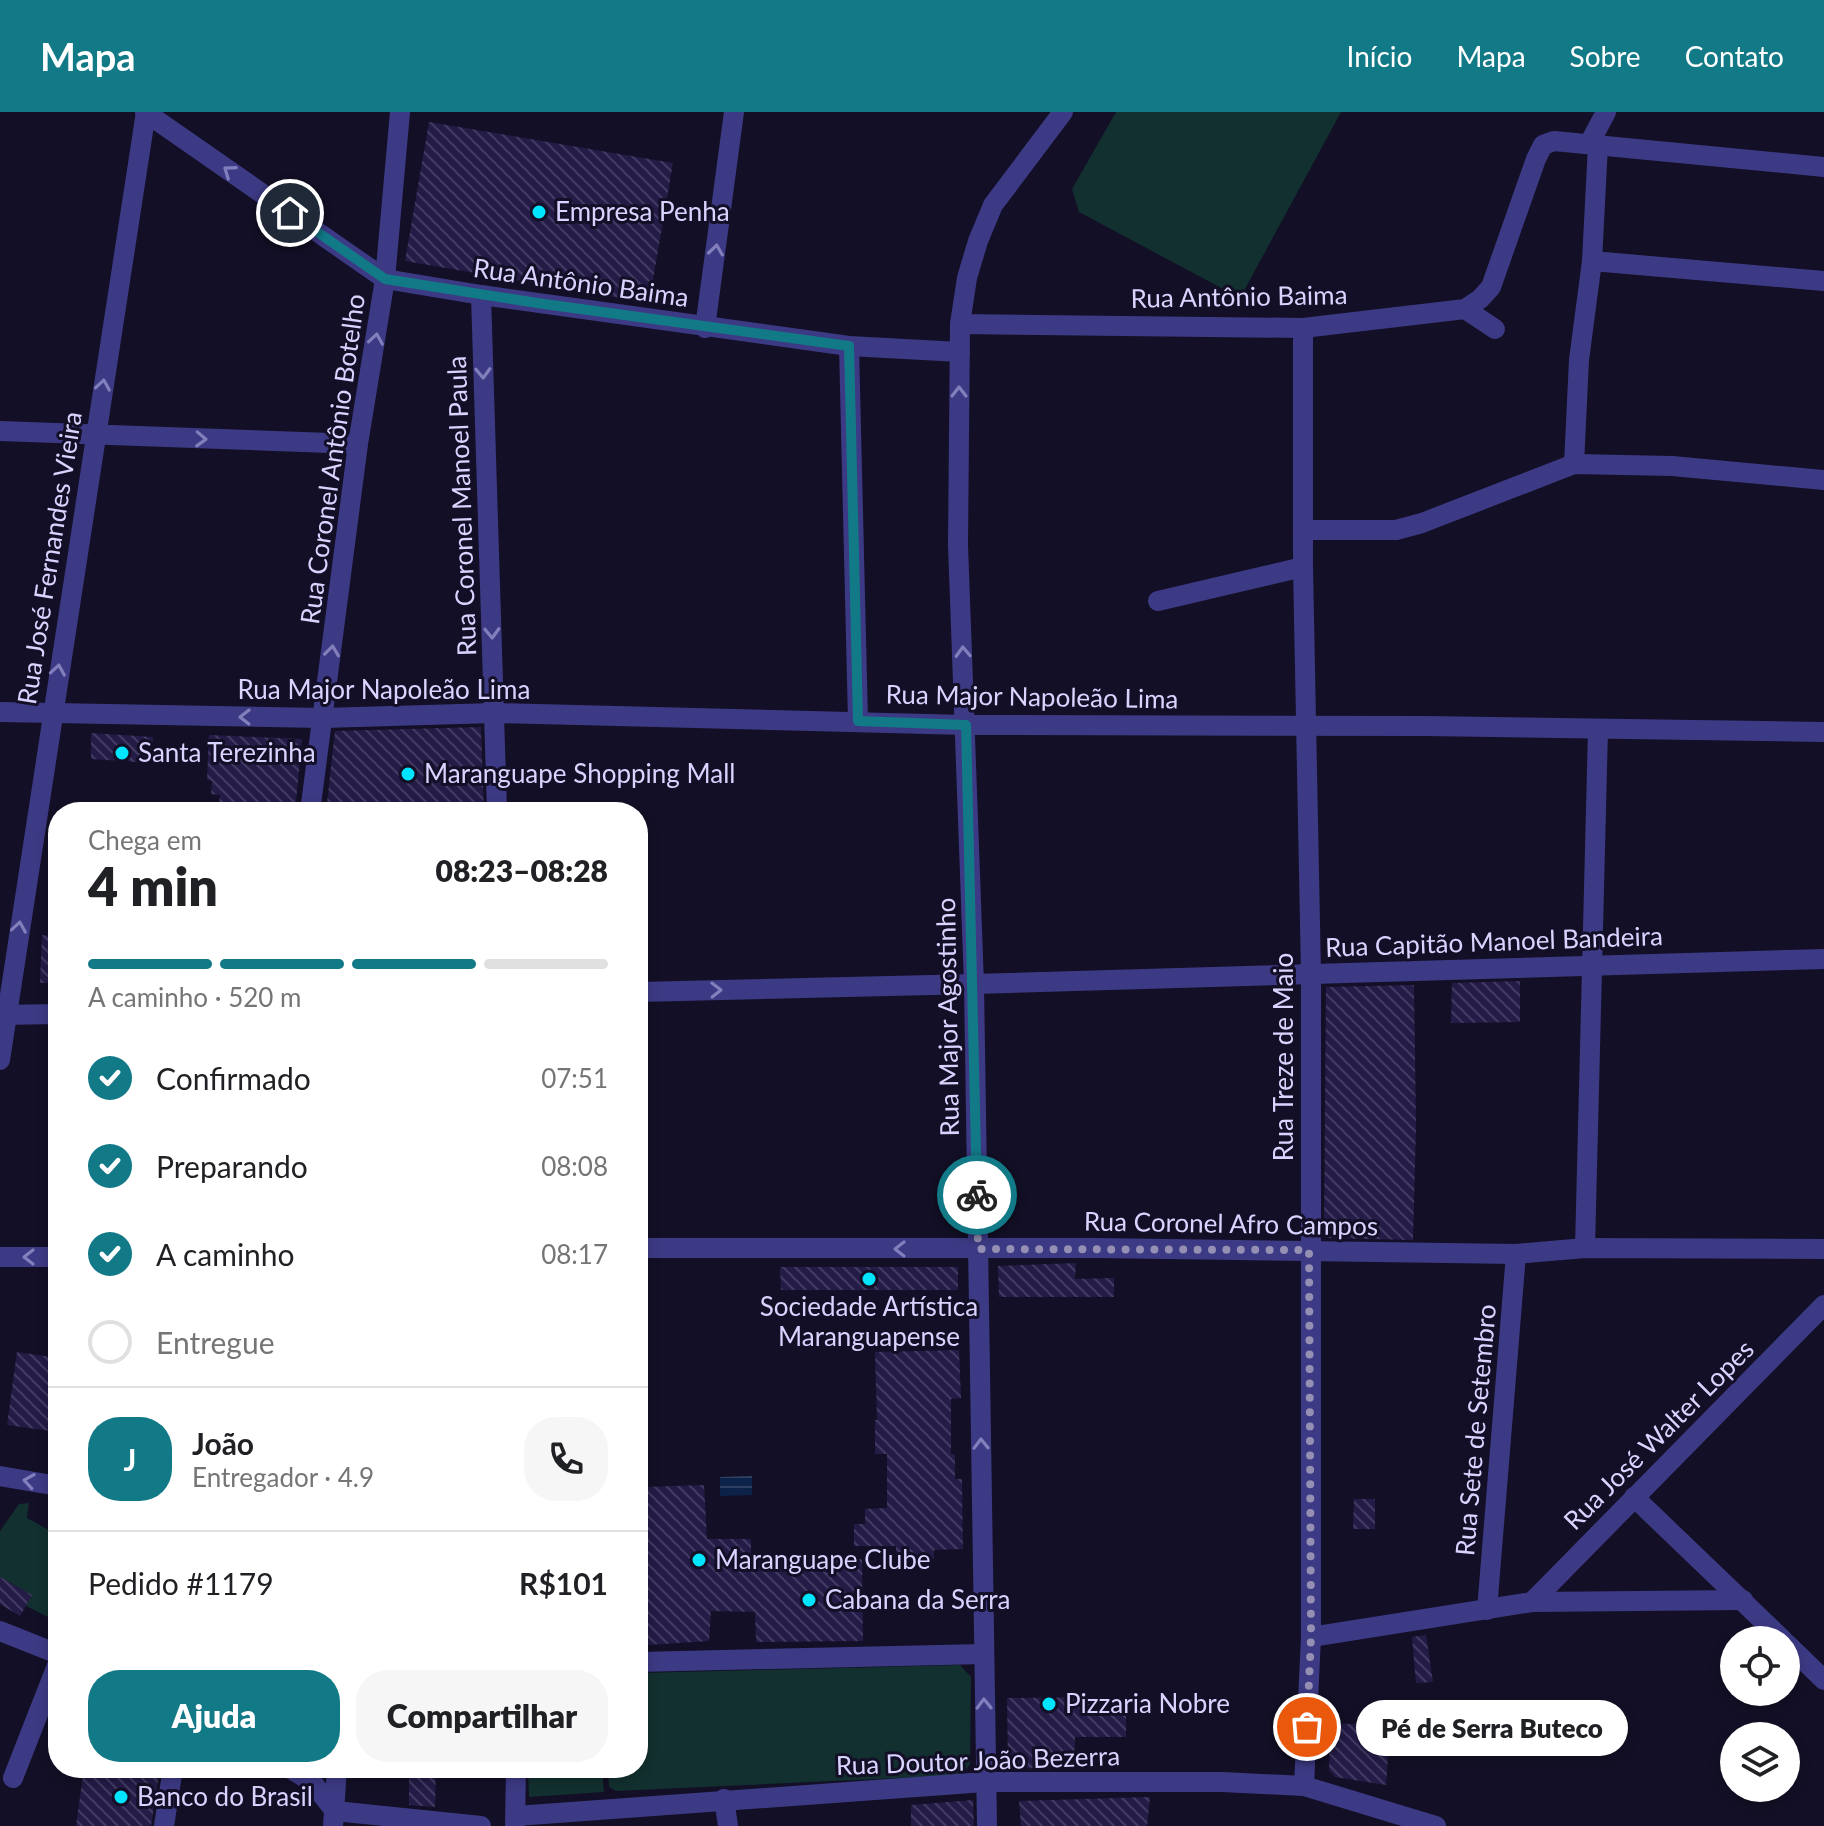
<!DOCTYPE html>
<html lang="pt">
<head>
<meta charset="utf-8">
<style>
  :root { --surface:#fff; --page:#f6f6f6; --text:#202124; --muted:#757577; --line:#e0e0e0; --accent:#127987 }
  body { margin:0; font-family:Lato,sans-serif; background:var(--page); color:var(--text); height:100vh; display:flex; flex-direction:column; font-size:30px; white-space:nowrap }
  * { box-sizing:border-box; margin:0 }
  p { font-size:26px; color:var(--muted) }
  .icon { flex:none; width:44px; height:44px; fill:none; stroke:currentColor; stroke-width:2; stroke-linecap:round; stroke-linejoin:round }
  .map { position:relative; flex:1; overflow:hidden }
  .side { position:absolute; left:48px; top:690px; width:600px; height:976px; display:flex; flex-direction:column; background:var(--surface); border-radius:32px; box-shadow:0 4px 12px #0003 }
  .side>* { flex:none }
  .tools { position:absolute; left:1720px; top:1514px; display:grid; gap:16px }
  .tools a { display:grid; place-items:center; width:80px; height:80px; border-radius:50%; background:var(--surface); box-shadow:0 4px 12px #0003; font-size:40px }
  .pin { position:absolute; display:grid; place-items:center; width:68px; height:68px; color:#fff; margin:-34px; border:4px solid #fff; border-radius:50%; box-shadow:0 2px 8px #0007 }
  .courier { position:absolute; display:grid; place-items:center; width:80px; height:80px; margin:-40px; border:6px solid #127987; border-radius:50%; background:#fff; color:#222; box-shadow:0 2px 10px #0007 }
  .bubble { position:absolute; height:56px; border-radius:28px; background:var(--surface); box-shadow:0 4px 12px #0003; font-size:26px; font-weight:800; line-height:56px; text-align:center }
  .overview em { font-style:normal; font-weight:800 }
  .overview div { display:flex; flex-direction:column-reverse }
  .overview { display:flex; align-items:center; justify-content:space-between; height:136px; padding:0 40px }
  h1 { font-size:52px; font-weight:800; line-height:60px }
  .bar { display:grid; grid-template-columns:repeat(4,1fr); gap:12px 8px; align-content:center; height:96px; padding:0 40px }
  .bar i { height:10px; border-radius:6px; background:var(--line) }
  .bar .selected { background:var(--accent) }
  .bar p { grid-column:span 4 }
  .line { display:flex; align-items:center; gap:20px; padding:0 40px; border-top:2px solid var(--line) }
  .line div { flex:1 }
  .round { display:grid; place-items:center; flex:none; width:84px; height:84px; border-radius:32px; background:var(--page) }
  ol { padding:0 40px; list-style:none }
  li { display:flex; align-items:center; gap:24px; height:88px }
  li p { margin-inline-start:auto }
  li .icon { padding:8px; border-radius:50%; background:var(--accent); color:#fff; stroke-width:4 }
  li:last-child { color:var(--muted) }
  li i { width:44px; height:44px; border:4px solid var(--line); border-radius:50% }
  .button { display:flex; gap:16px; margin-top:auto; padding:16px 40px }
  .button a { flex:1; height:92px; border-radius:32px; background:var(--accent); color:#fff; font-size:32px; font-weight:800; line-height:92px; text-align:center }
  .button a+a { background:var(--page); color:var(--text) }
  header { display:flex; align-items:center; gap:48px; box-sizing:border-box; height:112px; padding:0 40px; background:var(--accent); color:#fff }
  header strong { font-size:38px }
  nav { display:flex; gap:44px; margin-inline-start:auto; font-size:28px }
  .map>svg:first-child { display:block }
</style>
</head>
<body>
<header>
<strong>Mapa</strong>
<nav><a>Início</a><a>Mapa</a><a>Sobre</a><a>Contato</a></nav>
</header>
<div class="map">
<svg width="1824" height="1714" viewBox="0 0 1824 1714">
  <defs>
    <pattern id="water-rules" width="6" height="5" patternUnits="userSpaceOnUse" patternTransform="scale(2)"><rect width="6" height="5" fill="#0c2248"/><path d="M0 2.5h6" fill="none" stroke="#2f4163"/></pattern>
    <pattern id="building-back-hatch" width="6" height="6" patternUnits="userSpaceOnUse" patternTransform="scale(2)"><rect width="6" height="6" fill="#241b47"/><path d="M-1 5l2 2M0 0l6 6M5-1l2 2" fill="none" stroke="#433b63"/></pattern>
  </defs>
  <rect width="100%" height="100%" fill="#130f26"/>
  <g fill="#12302f">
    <polygon points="1116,0 1341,0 1240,186 1079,100 1072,77"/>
    <polygon points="29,1391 27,1406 58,1423 58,1510 26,1494 31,1483 0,1465 0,1419 19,1392"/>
    <polygon points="960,1553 971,1565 970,1652 962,1663 616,1679 609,1675 608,1656 638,1656 638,1561"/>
    <polygon points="528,1656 602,1656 604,1680 529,1685"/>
  </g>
  <polygon fill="url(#water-rules)" points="752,1364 752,1383 720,1384 720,1365"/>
  <g fill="url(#building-back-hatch)">
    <polygon points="429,10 673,51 649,191 405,149"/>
    <polygon points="481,615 484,700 326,700 335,619"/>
    <polygon points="91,621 153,625 151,651 91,647"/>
    <polygon points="209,623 302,627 295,700 223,700 224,693 219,692 220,683 211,682 212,669 207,668"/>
    <polygon points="42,823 58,825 58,871 40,871"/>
    <polygon points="1520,869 1520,910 1451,911 1452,871"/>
    <polygon points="1414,873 1416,1014 1413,1128 1324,1126 1326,875"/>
    <polygon points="1076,1151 1075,1167 1114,1166 1114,1185 999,1185 998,1154"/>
    <polygon points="780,1155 958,1155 958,1178 781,1178"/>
    <polygon points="959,1238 961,1286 951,1287 951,1342 955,1342 955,1367 962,1367 963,1437 934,1438 934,1447 896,1447 896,1434 854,1434 854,1412 865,1412 865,1397 887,1396 887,1342 875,1342 875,1308 877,1308 875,1240"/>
    <polygon points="17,1240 58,1246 58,1320 7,1313"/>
    <polygon points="704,1373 707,1427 751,1427 751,1445 862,1447 863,1529 756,1530 755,1500 711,1499 709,1529 648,1533 646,1468 638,1469 638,1415 645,1415 644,1375"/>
    <polygon points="1354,1387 1375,1387 1375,1417 1353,1417"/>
    <polygon points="0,1465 32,1483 20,1504 0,1492"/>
    <polygon points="1426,1523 1433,1570 1416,1571 1412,1525"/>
    <polygon points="1092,1585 1091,1602 1126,1601 1126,1625 1075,1625 1074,1657 1008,1656 1007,1586"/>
    <polygon points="1330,1611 1390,1614 1386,1673 1335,1665 1329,1658"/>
    <polygon points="84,1656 160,1656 151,1714 76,1714"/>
    <polygon points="409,1656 436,1656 435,1695 409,1693"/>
    <polygon points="1150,1685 1147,1714 1021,1714 1019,1689"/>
    <polygon points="973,1688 974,1714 911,1714 911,1693"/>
  </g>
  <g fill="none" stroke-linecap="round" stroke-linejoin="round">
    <g stroke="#3d3a85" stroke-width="20">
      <polyline points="145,0 385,167 481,183 849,234 960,240"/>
      <polyline points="1589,32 1606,0"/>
      <polyline points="1592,149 1824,169"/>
      <polyline points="481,183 497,700"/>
      <polyline points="1465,197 1495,217"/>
      <polyline points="960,212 1303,216 1465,197 1480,187 1491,175 1536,47 1543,33 1554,29 1824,55"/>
      <polyline points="705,216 734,0"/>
      <polyline points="1303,216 1303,455 1311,862 1311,1525 1304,1674"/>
      <polyline points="849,234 858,609"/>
      <polyline points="0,319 358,332"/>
      <polyline points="1574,352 1579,248 1592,149 1598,33"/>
      <polyline points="1305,418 1396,418 1422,411 1574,352 1672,354 1824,368"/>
      <polyline points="1158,489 1303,455"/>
      <polyline points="0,600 323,606 495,601 966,613 1424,614 1824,620"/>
      <polyline points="310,700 358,332 385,167 400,0"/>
      <polyline points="638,880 974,872 1824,847"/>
      <polyline points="0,903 58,902"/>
      <polyline points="0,948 146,0"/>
      <polyline points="638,1136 1096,1136 1516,1142 1585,1136 1824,1137"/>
      <polyline points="1585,1136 1598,617"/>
      <polyline points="0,1145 58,1145"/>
      <polyline points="0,1364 58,1374"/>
      <polyline points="1634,1385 1783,1528"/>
      <polyline points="1532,1490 1824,1193"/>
      <polyline points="1487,1498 1516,1142"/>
      <polyline points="0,1519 58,1542"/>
      <polyline points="1311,1525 1532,1490 1743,1488"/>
      <polyline points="1786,1531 1824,1568"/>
      <polyline points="638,1550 983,1542"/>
      <polyline points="289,1656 312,1670 335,1699 481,1714"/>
      <polyline points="13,1666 58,1551"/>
      <polyline points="724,1687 728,1714"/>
      <polyline points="516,1704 985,1670 1222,1670 1304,1674 1436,1714"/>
      <polyline points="164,1714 173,1656"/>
      <polyline points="333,1714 337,1656"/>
      <polyline points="515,1714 516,1656"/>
      <polyline points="987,1714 974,872 958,433 960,212 967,166 978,129 993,93 1063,0"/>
    </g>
  </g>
  <defs><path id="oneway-chevron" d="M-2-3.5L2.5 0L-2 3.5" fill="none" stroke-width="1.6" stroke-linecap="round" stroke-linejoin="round" transform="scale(2)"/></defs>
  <g stroke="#837fbc">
    <use href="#oneway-chevron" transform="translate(229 59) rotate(-145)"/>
    <use href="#oneway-chevron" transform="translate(716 138) rotate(-82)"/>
    <use href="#oneway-chevron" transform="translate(376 227) rotate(-81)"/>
    <use href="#oneway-chevron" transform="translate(483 261) rotate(88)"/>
    <use href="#oneway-chevron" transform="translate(103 273) rotate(-81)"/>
    <use href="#oneway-chevron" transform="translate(959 280) rotate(-90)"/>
    <use href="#oneway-chevron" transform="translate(201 327) rotate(2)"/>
    <use href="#oneway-chevron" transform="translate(492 521) rotate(88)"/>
    <use href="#oneway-chevron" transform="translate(332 539) rotate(-83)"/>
    <use href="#oneway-chevron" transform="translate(963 540) rotate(-92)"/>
    <use href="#oneway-chevron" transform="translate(58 558) rotate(-81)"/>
    <use href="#oneway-chevron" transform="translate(245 605) rotate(-179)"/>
    <use href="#oneway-chevron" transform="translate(19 815) rotate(-81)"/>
    <use href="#oneway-chevron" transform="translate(716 878) rotate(-1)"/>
    <use href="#oneway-chevron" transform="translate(900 1137) rotate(-180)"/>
    <use href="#oneway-chevron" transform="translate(29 1145) rotate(180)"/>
    <use href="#oneway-chevron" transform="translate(981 1332) rotate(-91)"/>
    <use href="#oneway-chevron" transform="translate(29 1369) rotate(-171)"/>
    <use href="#oneway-chevron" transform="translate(984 1592) rotate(-91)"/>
  </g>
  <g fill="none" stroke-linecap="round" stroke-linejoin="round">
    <polyline stroke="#948fb3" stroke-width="8" stroke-dasharray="0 14.4" points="977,1083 978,1137 1309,1138 1311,1525 1307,1615"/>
    <polyline stroke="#127987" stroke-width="10" points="290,101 385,167 537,191 849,234 858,609 966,613 977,1083"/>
  </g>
  <g fill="#00e5ff" stroke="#130f26" stroke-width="3">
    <circle cx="539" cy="100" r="8"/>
    <circle cx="122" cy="641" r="8"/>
    <circle cx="408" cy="662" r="8"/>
    <circle cx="869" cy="1167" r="8"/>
    <circle cx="699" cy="1448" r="8"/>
    <circle cx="809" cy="1488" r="8"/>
    <circle cx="1049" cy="1592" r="8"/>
    <circle cx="121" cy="1685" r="8"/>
  </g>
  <g text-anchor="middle" stroke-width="6" stroke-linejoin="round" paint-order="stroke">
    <g font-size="26" fill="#d9d4ff" stroke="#130f26" text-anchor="start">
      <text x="555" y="109">Empresa Penha</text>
      <text x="138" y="650">Santa Terezinha</text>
      <text x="424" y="671">Maranguape Shopping Mall</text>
      <text x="869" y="1204" text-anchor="middle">Sociedade Artística<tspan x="869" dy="30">Maranguapense</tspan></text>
      <text x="715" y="1457">Maranguape Clube</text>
      <text x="825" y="1497">Cabana da Serra</text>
      <text x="1065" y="1601">Pizzaria Nobre</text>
      <text x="137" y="1694">Banco do Brasil</text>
    </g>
    <g font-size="26" fill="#d9d4ff" stroke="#130f26">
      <text transform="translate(581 171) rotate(8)" y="9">Rua Antônio Baima</text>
      <text transform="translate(1239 185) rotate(-1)" y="9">Rua Antônio Baima</text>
      <text transform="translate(333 347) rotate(-82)" y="9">Rua Coronel Antônio Botelho</text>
      <text transform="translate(462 394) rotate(-92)" y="9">Rua Coronel Manoel Paula</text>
      <text transform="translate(50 446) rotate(-81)" y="9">Rua José Fernandes Vieira</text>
      <text x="384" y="587">Rua Major Napoleão Lima</text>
      <text transform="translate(1032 585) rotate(1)" y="9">Rua Major Napoleão Lima</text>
      <text transform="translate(1494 830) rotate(-2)" y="9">Rua Capitão Manoel Bandeira</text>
      <text transform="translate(948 905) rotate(-91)" y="9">Rua Major Agostinho</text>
      <text transform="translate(1284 945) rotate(-90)" y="9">Rua Treze de Maio</text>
      <text transform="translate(1231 1112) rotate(1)" y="9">Rua Coronel Afro Campos</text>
      <text transform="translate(1476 1318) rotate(-85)" y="9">Rua Sete de Setembro</text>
      <text transform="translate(1659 1323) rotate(-45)" y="9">Rua José Walter Lopes</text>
      <text transform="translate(978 1649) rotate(-2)" y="9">Rua Doutor João Bezerra</text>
    </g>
  </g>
</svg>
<div class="tools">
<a><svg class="icon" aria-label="locate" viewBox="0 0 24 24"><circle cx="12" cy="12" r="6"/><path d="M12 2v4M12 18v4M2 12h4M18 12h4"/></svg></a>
<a><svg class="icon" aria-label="layers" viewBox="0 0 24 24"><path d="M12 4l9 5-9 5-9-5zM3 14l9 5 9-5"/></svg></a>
</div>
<div class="pin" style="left:1307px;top:1615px;background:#ea580c"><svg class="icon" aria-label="bag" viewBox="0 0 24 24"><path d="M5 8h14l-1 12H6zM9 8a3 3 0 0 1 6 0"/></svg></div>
<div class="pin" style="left:290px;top:101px;background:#1f2937"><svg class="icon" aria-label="home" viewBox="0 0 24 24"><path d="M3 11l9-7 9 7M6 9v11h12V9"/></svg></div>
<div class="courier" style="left:977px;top:1083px"><svg class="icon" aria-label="bike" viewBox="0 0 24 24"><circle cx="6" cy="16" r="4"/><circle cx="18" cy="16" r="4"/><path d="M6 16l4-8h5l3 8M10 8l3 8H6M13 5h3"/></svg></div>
<div class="bubble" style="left:1356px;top:1588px;width:272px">Pé de Serra Buteco</div>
<section class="side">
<div class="overview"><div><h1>4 min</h1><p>Chega em</p></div><em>08:23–08:28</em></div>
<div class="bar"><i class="selected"></i><i class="selected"></i><i class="selected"></i><i></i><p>A caminho · 520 m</p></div>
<ol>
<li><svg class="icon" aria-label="check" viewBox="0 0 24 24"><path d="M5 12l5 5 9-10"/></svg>Confirmado<p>07:51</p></li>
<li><svg class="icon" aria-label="check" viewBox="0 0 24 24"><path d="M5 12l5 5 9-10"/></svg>Preparando<p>08:08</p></li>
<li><svg class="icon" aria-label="check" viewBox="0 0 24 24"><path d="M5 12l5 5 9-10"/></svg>A caminho<p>08:17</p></li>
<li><i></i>Entregue</li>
</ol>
<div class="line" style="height:144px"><b class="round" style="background:var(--accent);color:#fff">J</b><div><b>João</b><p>Entregador · 4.9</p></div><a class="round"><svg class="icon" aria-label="phone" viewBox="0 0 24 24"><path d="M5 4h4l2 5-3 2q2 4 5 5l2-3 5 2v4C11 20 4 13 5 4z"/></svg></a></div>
<div class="line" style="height:104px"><div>Pedido #1179</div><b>R$101</b></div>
<div class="button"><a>Ajuda</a><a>Compartilhar</a></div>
</section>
</div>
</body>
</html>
